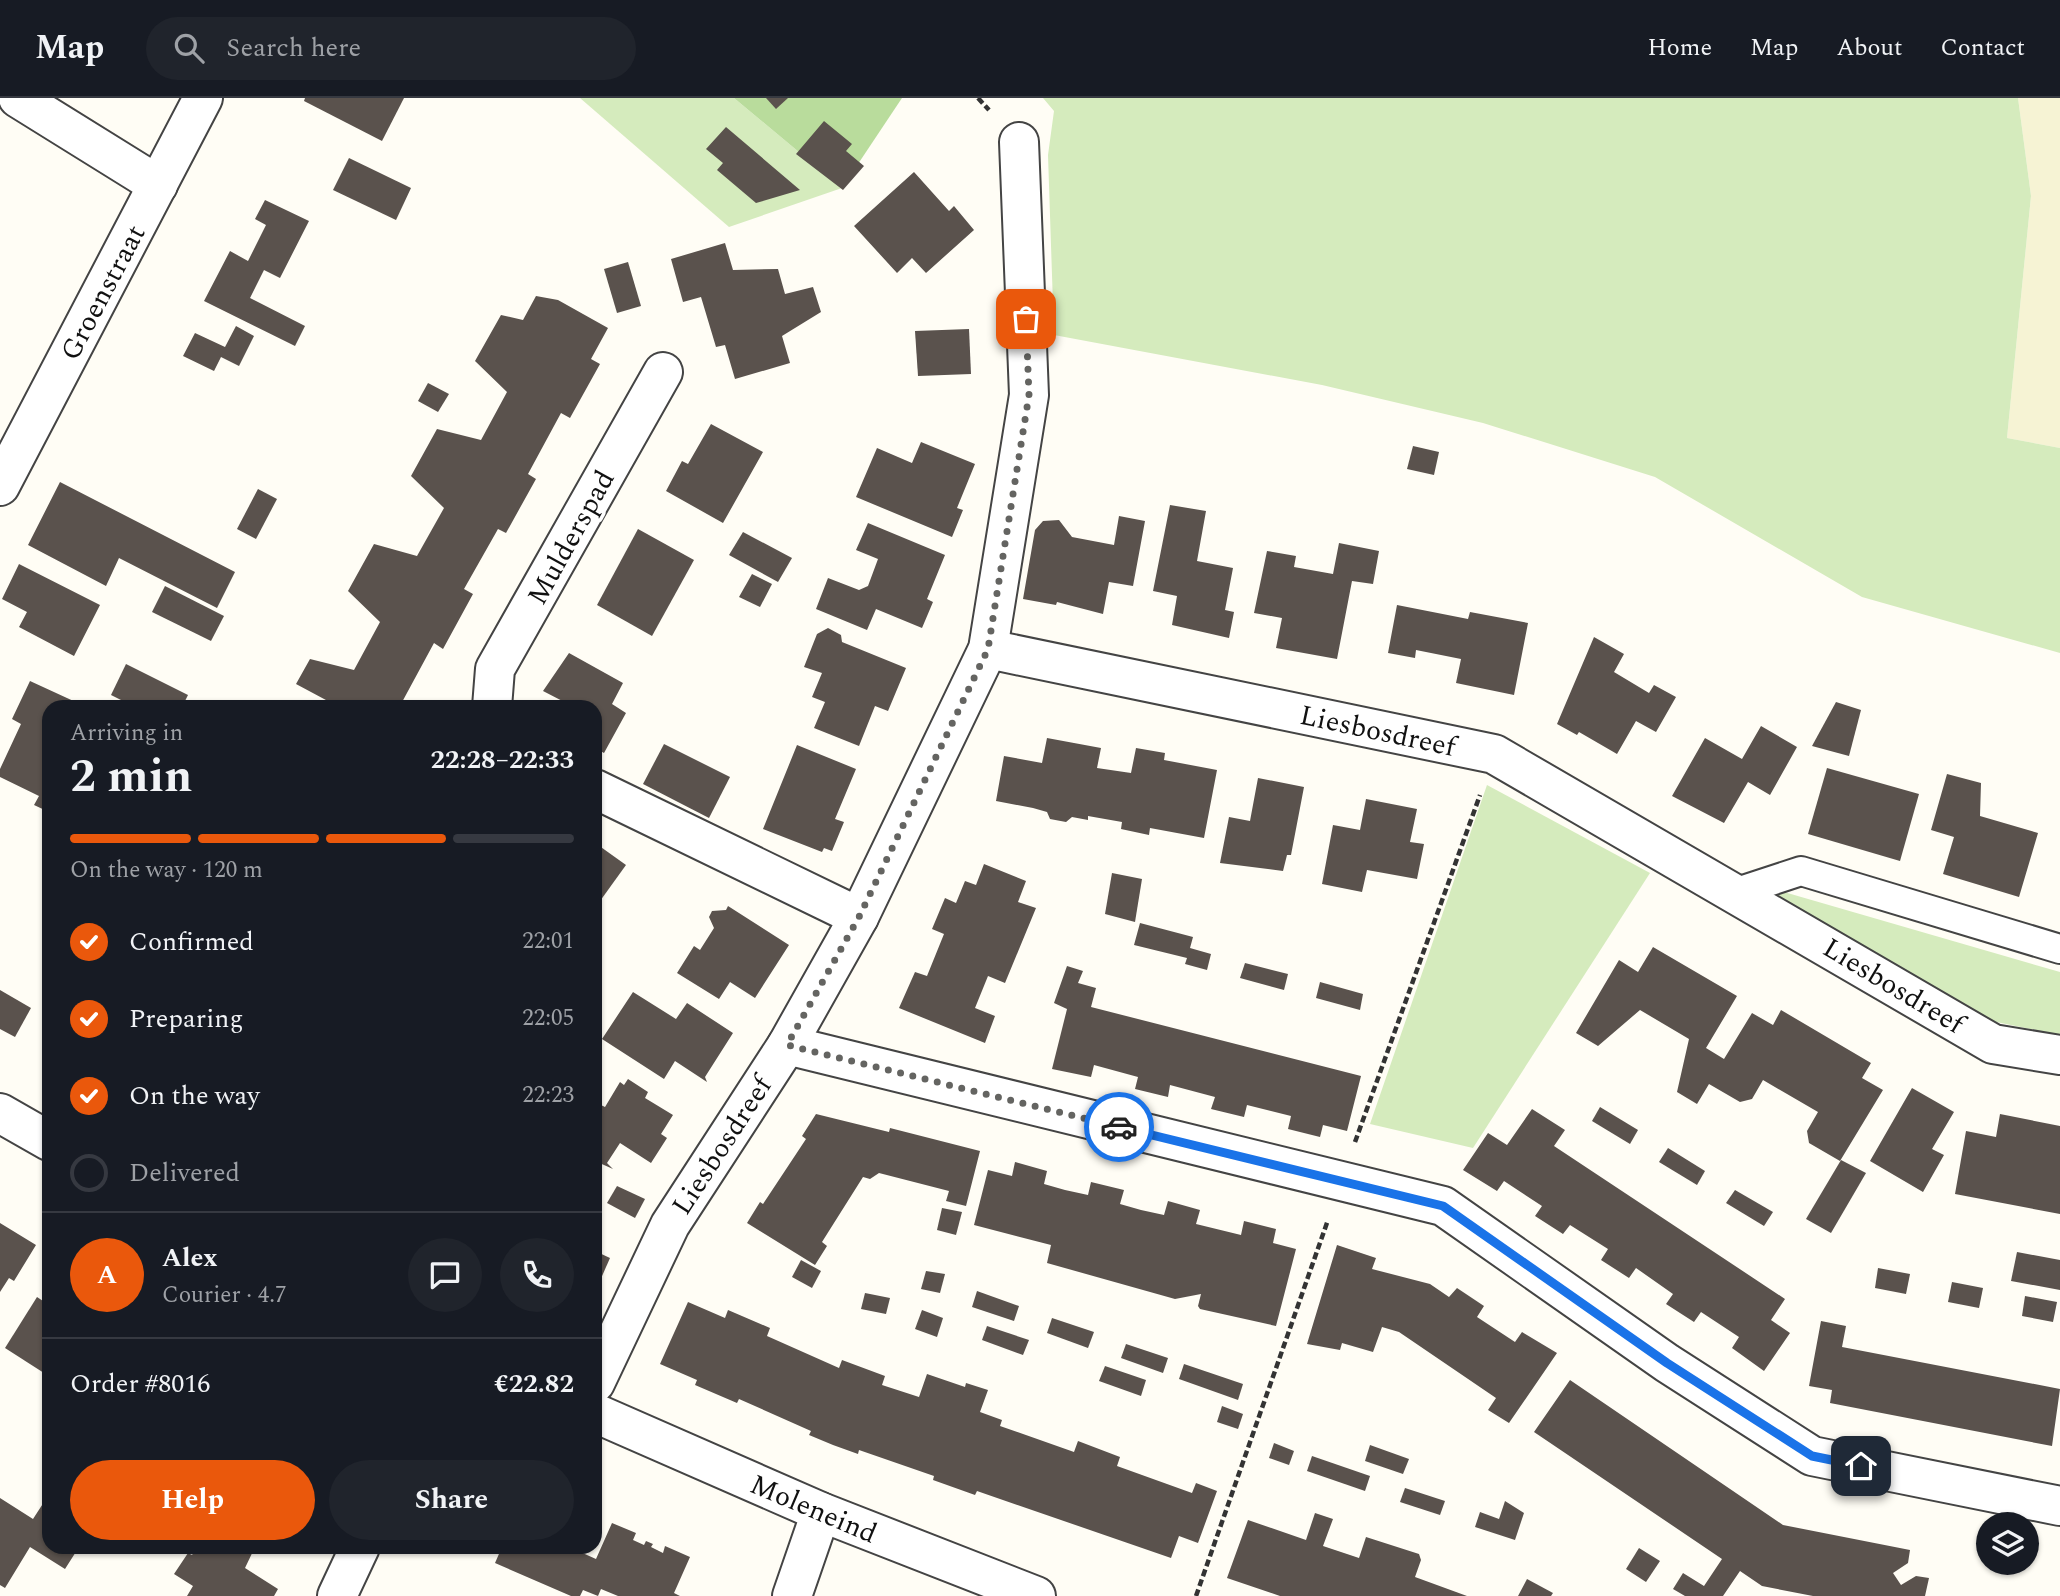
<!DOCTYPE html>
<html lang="en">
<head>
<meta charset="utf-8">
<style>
  :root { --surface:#171b24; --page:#20242c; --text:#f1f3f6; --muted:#9ea1a6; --line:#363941; --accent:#ea580c }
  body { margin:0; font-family:Spectral,serif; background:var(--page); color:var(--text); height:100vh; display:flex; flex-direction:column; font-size:26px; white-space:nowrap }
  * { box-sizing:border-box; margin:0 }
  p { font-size:23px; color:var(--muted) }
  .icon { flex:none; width:38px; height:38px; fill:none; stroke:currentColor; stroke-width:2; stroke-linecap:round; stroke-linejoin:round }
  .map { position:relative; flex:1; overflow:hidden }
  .sheet { position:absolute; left:42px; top:602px; width:560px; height:854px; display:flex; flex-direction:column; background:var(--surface); border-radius:21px; box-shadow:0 2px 5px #0004 }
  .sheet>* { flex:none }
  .fabs { position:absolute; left:1976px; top:1414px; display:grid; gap:14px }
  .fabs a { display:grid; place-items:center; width:63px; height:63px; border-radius:50%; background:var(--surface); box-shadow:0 2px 5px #0004; font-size:35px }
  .pin { position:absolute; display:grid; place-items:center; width:60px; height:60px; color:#fff; margin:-30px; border-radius:14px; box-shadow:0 4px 10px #0006 }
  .courier { position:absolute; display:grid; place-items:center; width:70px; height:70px; margin:-35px; border:5px solid #1a73e8; border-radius:50%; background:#fff; color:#222; box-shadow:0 2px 9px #0007 }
  .headline em { font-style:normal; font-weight:700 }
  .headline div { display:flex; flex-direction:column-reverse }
  .headline { display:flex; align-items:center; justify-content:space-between; height:119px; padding:0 28px }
  h1 { font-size:46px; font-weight:700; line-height:52px }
  .bar { display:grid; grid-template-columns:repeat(4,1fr); gap:10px 7px; align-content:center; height:84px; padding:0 28px }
  .bar i { height:9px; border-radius:5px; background:var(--line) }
  .bar .on { background:var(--accent) }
  .bar p { grid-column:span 4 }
  .line { display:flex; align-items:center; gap:18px; padding:0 28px; border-top:2px solid var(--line) }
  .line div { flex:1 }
  .round { display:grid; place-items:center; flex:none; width:74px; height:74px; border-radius:37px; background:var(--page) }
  ol { padding:0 28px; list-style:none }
  li { display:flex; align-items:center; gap:21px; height:77px }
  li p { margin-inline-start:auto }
  li .icon { padding:7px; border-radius:50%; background:var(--accent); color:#fff; stroke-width:4 }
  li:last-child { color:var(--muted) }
  li i { width:38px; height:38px; border:4px solid var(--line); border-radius:50% }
  .cta { display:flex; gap:14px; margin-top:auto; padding:14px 28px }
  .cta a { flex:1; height:80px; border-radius:42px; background:var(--accent); color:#fff; font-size:28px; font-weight:700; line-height:80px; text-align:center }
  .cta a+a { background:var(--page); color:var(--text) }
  header { display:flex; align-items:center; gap:42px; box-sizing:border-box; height:98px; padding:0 35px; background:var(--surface); border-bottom:2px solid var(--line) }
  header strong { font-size:33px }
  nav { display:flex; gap:38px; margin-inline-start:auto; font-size:24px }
  .search { width:490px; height:63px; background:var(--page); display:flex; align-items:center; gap:18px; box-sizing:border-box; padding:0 24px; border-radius:38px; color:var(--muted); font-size:26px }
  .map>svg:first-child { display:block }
</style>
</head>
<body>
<header>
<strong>Map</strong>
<div class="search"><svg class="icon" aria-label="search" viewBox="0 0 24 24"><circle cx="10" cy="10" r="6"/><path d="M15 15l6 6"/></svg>Search here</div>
<nav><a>Home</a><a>Map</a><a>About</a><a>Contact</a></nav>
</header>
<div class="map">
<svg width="2060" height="1498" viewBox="0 0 2060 1498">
  <rect width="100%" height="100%" fill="#fffdf5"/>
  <polygon fill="#f6f3d4" points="2018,0 2060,0 2060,350 2007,340 2031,98"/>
  <g fill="#d5ebbd">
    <polygon points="580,0 734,0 842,90 729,129"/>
    <polygon points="1043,0 2018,0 2031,98 2007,340 2060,350 2060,555 1862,499 1655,379 1483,325 1322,287 1054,237 1048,57 1054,13"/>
    <polygon points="1487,687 1650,775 1473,1050 1370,1026"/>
    <polygon points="1784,794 2060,874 2060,937 1967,918 1776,797"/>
  </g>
  <polygon fill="#b9dc9c" points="734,0 902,0 842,90"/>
  <g fill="#5a524d">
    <polygon points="305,0 404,0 382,43 304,3"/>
    <polygon points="766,0 788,0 776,11"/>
    <polygon points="824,23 852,46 846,53 864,68 843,92 796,56"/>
    <polygon points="726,29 800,92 756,105 717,72 723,65 706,51"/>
    <polygon points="349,60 411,90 396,122 333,92"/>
    <polygon points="914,74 949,113 954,108 974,132 926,175 912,160 897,175 854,128"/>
    <polygon points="265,102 309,123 280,180 264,172 250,200 305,228 295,248 204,203 230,153 248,163 266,127 255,121"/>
    <polygon points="725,145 733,172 778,171 785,196 813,189 821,214 782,238 790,265 735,281 725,247 716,249 701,199 683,204 671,161"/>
    <polygon points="628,164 641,208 617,215 604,171"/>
    <polygon points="536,198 558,202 608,230 591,261 600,266 570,320 561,315 528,376 536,381 506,435 498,431 464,491 473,496 443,551 434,545 401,606 406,609 339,609 296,586 310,561 354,572 380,524 348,493 374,446 417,458 444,410 411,378 437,331 481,342 507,294 475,263 501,217 523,222"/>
    <polygon points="236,228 254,238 239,268 221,259 214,273 183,258 195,235 225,249"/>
    <polygon points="969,231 971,276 918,278 915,233"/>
    <polygon points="428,285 449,296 438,314 418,303"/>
    <polygon points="711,326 763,354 723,425 666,393 682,363 688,366"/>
    <polygon points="921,344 975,366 957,410 963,412 952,439 856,399 877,350 912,365"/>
    <polygon points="1413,348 1439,354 1434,377 1407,371"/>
    <polygon points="60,384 235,474 217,510 119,460 106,488 28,447"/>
    <polygon points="258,391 277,401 256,441 237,431"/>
    <polygon points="1170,407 1206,413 1197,463 1233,470 1225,512 1234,514 1229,540 1172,527 1177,498 1153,493"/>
    <polygon points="1119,418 1145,423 1133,488 1109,484 1103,516 1057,504 1056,507 1023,501 1035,432 1043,423 1059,422 1072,439 1114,447"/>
    <polygon points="868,425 945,457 927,501 933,504 922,530 876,511 867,532 816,511 828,480 859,492 868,488 878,461 856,452"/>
    <polygon points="638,431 694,462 652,538 597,507"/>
    <polygon points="743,434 792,460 778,484 729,457"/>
    <polygon points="1339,445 1379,453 1373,486 1352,483 1337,561 1276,550 1282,520 1254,515 1267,453 1296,458 1294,469 1333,476"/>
    <polygon points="19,466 100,507 74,558 19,529 27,514 2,501"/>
    <polygon points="752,476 772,486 760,509 739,499"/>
    <polygon points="165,488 224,518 211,543 152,514"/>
    <polygon points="1397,507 1468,521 1470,514 1528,525 1514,597 1456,585 1461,561 1416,552 1415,560 1388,555"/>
    <polygon points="828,530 841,537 842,544 906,570 888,613 875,608 859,648 814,630 825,604 812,599 822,575 804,569 817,536"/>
    <polygon points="1594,539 1624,556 1614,574 1649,595 1654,587 1676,599 1656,634 1636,623 1617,656 1579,634 1577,637 1557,626"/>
    <polygon points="569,555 623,585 612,606 626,615 604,655 595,650 595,609 574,609 543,593"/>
    <polygon points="126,566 188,597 182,609 135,609 111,597"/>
    <polygon points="30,583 80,606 78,609 49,609 49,714 34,707 39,698 0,679 0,671 21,626 12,621"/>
    <polygon points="1836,604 1861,612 1849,658 1812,648"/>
    <polygon points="1761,628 1797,649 1770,697 1748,684 1724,725 1672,698 1705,640 1742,661"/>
    <polygon points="1047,640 1101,650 1097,670 1131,675 1136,650 1165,655 1164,662 1217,672 1204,740 1150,730 1149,737 1121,731 1122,724 1088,718 1088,722 1072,719 1066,724 1050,721 1047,714 1033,710 996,703 1004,658 1042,665"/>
    <polygon points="664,646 730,679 709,720 643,686"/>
    <polygon points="797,647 856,671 835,721 844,724 832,753 824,750 822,754 763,731"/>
    <polygon points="1827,670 1919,696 1900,763 1808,736"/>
    <polygon points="1947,676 1981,685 1980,718 2038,735 2019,799 1943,776 1954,739 1931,732"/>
    <polygon points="1258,680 1304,689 1291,757 1287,757 1283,773 1220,765 1229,719 1250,723"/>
    <polygon points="1366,701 1417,711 1410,744 1424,746 1417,781 1367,772 1362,794 1322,786 1333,727 1360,732"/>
    <polygon points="598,747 626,767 595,810 595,750"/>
    <polygon points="984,766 1026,783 1018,804 1036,810 1005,885 988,878 975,910 995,918 985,945 899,910 915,874 927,878 944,836 932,831 945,800 956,805 965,783 976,787"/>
    <polygon points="1112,775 1142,781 1135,824 1105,816"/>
    <polygon points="728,808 789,847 755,900 730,884 719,901 677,875 694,848 700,852 714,830 709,819 712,813 726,812"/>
    <polygon points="1140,825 1193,839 1190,850 1211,856 1207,872 1185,866 1187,860 1134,847"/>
    <polygon points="1653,849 1737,898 1706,950 1724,961 1752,915 1773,927 1781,912 1871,965 1862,980 1883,992 1840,1063 1809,1045 1807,1033 1818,1014 1763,982 1752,1001 1740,1004 1709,986 1697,1006 1677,994 1689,941 1640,912 1598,948 1576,935 1619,862 1638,874"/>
    <polygon points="1245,865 1288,876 1284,892 1240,880"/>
    <polygon points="1067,868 1083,873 1078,885 1096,890 1091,909 1361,978 1347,1033 1323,1027 1320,1039 1288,1031 1291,1018 1247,1007 1244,1019 1211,1011 1215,999 1170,987 1168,999 1135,991 1138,979 1094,967 1091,979 1052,971 1067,911 1054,905"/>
    <polygon points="1320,884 1363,896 1360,912 1316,900"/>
    <polygon points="0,892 31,910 15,939 0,931"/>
    <polygon points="633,894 676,921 687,905 733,935 705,979 707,984 675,963 664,981 602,941"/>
    <polygon points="628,981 648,994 645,1000 673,1017 661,1036 667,1040 651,1065 620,1045 607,1065 613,1071 595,1063 595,1004 605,1009 620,984 624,987"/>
    <polygon points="1912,990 1954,1014 1932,1051 1944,1057 1923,1094 1870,1063"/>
    <polygon points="1600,1009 1638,1032 1630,1046 1592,1023"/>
    <polygon points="1532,1011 1565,1032 1554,1048 1785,1201 1771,1222 1790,1235 1764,1273 1732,1250 1739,1239 1701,1214 1694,1224 1666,1206 1673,1196 1636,1170 1629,1180 1601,1162 1608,1151 1570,1127 1563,1136 1535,1118 1542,1108 1504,1083 1497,1093 1463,1072 1488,1035 1507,1047"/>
    <polygon points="816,1016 889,1034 890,1030 980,1053 966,1108 946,1103 949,1093 879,1075 870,1081 863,1079 822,1144 827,1148 815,1167 747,1125 760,1104 763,1106 806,1041 802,1038"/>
    <polygon points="2000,1016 2060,1028 2060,1116 1955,1096 1966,1033 1996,1039"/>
    <polygon points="1668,1050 1705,1073 1697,1087 1659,1064"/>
    <polygon points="1841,1062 1866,1075 1831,1135 1806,1121"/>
    <polygon points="1015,1064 1047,1073 1044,1086 1065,1092 1088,1097 1091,1084 1124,1092 1120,1106 1141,1112 1164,1117 1168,1103 1200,1112 1196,1126 1241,1137 1244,1123 1276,1131 1273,1145 1296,1151 1276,1228 1200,1211 1198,1208 1201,1196 1175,1201 1047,1165 1051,1147 974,1127 988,1072 1012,1078"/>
    <polygon points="617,1088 645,1101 635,1120 607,1105"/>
    <polygon points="1735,1092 1773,1114 1764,1128 1726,1105"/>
    <polygon points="942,1110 962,1114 956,1137 937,1132"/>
    <polygon points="0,1125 36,1147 14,1183 9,1180 0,1194"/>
    <polygon points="1337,1147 1376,1160 1372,1171 1430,1186 1449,1199 1457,1190 1484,1208 1477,1219 1515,1244 1522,1234 1557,1255 1509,1325 1488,1312 1496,1300 1399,1234 1382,1229 1373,1254 1342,1245 1340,1252 1307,1246"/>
    <polygon points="595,1153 610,1160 595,1194"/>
    <polygon points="2017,1154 2060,1162 2060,1192 2011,1183"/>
    <polygon points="801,1162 821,1173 812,1190 792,1179"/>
    <polygon points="1878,1170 1910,1176 1906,1196 1875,1190"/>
    <polygon points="926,1173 945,1176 940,1195 921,1191"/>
    <polygon points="1952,1184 1983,1190 1979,1210 1948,1204"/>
    <polygon points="977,1193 1019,1208 1014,1223 972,1209"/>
    <polygon points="865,1195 890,1200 886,1216 861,1211"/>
    <polygon points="2025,1198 2057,1204 2053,1224 2022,1218"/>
    <polygon points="37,1199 49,1207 49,1266 44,1275 5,1250"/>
    <polygon points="688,1204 725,1220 728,1212 770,1230 767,1238 839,1270 842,1262 885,1278 882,1287 919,1299 927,1276 965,1289 966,1285 988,1292 980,1314 1002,1322 1000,1328 1074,1354 1078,1343 1120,1359 1117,1368 1192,1395 1196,1385 1217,1393 1198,1445 1179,1438 1171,1460 977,1393 975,1397 933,1382 934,1378 859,1352 858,1356 833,1347 809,1337 811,1333 739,1301 737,1305 695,1287 697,1282 660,1266"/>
    <polygon points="922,1212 943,1220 937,1239 915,1231"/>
    <polygon points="1052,1220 1094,1234 1088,1250 1047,1235"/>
    <polygon points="1821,1223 1846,1228 1842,1249 2060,1291 2052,1348 1830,1305 1832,1292 1809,1288"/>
    <polygon points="987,1228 1029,1242 1023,1257 982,1242"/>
    <polygon points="1126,1246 1168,1260 1163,1275 1121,1260"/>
    <polygon points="1184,1266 1243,1286 1238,1302 1179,1281"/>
    <polygon points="1105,1268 1146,1282 1141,1298 1099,1283"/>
    <polygon points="1570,1282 1783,1427 1910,1452 1908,1465 1893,1475 1901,1487 1916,1478 1929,1480 1925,1498 1813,1498 1762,1488 1740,1473 1723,1498 1685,1498 1673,1491 1683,1475 1704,1488 1722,1461 1534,1334"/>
    <polygon points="1222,1308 1243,1316 1238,1331 1217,1324"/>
    <polygon points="1274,1345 1294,1353 1289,1367 1269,1360"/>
    <polygon points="1370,1347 1409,1361 1403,1376 1365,1363"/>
    <polygon points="1312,1358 1370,1378 1365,1393 1307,1373"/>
    <polygon points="1405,1390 1445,1403 1440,1417 1400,1404"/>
    <polygon points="0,1400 33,1421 44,1404 49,1407 49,1449 79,1449 65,1471 30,1449 5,1490 0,1487"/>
    <polygon points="1505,1403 1524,1415 1515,1442 1475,1429 1480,1414 1499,1421"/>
    <polygon points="1315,1415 1333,1421 1323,1448 1359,1460 1366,1439 1419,1456 1421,1462 1415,1479 1467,1498 1280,1498 1227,1480 1248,1422 1306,1442"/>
    <polygon points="612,1425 636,1435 633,1442 644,1447 646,1443 653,1446 651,1449 663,1455 665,1448 690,1459 674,1495 680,1498 618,1498 601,1491 598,1498 583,1492 580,1498 571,1498 495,1465 502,1449 569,1449 596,1461"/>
    <polygon points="197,1449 255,1449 245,1470 278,1491 274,1498 187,1498 193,1488 174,1476 188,1455 192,1457"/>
    <polygon points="1639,1450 1660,1463 1646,1484 1626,1471"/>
    <polygon points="1527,1481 1553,1495 1551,1498 1518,1498"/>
  </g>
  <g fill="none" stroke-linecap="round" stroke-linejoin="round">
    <g stroke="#444" stroke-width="32">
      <polyline id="service" points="1737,794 1801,773 2060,851"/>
    </g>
    <g stroke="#444" stroke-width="42">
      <g id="minor">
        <polyline points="18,0 158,87"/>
        <polyline points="988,551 1494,656 1993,946 2060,957"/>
        <polyline points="492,609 495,571 663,274"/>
        <polyline points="595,691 859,819"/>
        <polyline points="787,947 1443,1108 1667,1265 1812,1358 2060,1408"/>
        <polyline points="0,1015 49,1043"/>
        <polyline points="595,1285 670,1127 787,947 859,819 988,551 1029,297 1019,44"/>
        <polyline points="595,1315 821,1414 1036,1498"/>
        <polyline points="337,1498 360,1449"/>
        <polyline points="792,1498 821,1414"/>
      </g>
    </g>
    <g stroke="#444" stroke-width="42">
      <polyline id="tertiary" points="0,388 203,0"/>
    </g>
    <g stroke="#333" stroke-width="4.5" stroke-dasharray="7 3.5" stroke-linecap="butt">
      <polyline points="978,0 989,12"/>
      <polyline points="1355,1044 1480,697"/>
      <polyline points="1196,1498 1328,1122"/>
    </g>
    <use href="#service" stroke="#fff" stroke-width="28"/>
    <use href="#minor" stroke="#fff" stroke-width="38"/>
    <use href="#tertiary" stroke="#fff" stroke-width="38"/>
  </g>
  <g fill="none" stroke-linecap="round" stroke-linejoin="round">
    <polyline stroke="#646461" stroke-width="7" stroke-dasharray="0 12.6" points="1026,221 1029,297 988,551 859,819 787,947 1119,1029"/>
    <polyline stroke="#1a73e8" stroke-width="9" points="1119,1029 1443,1108 1667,1265 1812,1358 1861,1368"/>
  </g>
  <g text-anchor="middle" stroke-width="7" stroke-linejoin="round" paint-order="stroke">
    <g font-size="28" fill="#111" stroke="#fff">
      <text transform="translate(102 194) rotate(-62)" y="10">Groenstraat</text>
      <text transform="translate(570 439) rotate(-61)" y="10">Mulderspad</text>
      <text transform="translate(1378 632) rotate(12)" y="10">Liesbosdreef</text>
      <text transform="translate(1894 887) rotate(31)" y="10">Liesbosdreef</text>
      <text transform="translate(721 1047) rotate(-57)" y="10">Liesbosdreef</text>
      <text transform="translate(814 1410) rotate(23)" y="10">Moleneind</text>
    </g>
  </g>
</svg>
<div class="fabs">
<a><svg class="icon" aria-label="layers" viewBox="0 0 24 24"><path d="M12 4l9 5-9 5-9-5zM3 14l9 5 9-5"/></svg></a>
</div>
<div class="pin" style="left:1026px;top:221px;background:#ea580c"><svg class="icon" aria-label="bag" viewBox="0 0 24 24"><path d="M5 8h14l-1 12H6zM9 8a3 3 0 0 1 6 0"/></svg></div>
<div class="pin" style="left:1861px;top:1368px;background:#1f2937"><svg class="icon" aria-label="home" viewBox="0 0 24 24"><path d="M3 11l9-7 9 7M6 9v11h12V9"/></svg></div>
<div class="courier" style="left:1119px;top:1029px"><svg class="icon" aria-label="car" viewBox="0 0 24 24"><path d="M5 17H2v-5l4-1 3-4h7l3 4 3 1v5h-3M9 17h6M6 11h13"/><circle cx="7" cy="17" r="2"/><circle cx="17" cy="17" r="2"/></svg></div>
<section class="sheet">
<div class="headline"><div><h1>2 min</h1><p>Arriving in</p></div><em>22:28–22:33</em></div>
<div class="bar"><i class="on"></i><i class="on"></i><i class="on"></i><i></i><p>On the way · 120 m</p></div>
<ol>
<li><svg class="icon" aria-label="check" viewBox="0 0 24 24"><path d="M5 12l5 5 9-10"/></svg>Confirmed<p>22:01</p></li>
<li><svg class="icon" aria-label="check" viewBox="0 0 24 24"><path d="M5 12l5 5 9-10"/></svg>Preparing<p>22:05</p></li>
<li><svg class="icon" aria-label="check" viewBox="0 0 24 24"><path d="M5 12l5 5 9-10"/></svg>On the way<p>22:23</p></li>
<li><i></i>Delivered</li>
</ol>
<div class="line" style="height:126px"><b class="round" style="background:var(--accent);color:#fff">A</b><div><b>Alex</b><p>Courier · 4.7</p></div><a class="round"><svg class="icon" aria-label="chat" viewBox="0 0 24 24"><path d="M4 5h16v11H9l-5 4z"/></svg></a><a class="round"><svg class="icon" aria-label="phone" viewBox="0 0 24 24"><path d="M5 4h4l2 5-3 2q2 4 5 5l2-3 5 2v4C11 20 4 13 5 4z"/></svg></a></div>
<div class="line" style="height:91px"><div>Order #8016</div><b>€22.82</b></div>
<div class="cta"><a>Help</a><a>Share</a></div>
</section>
</div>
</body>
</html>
